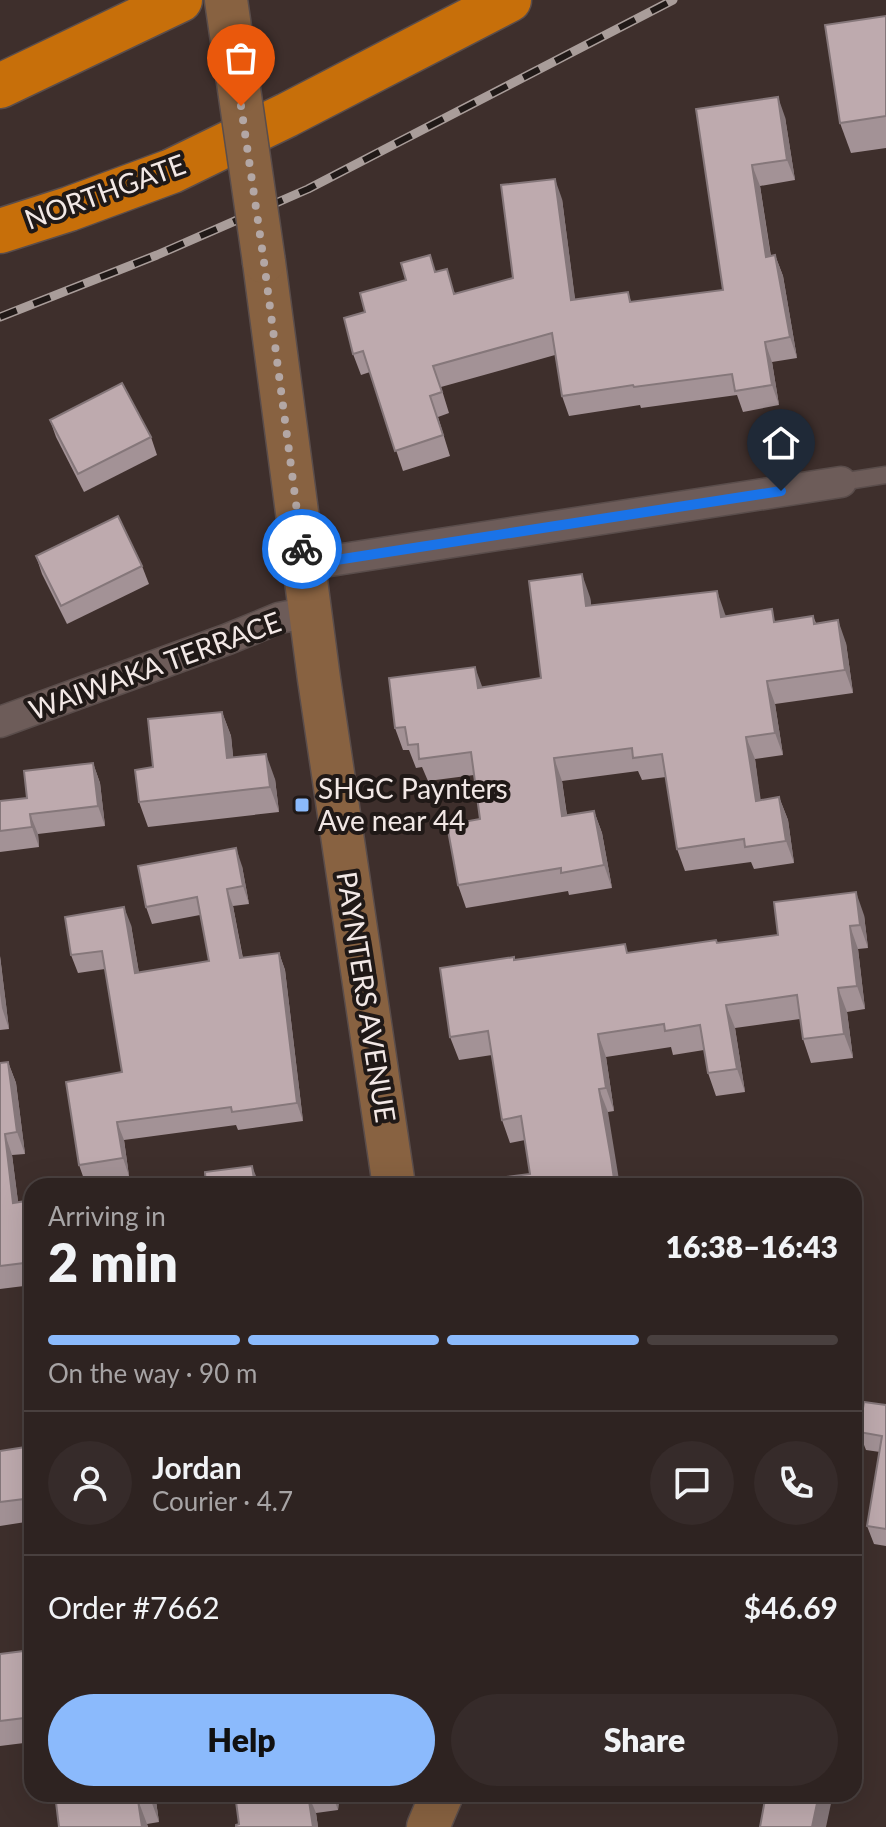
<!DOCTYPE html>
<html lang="en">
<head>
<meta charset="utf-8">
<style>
  :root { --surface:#2e2321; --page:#362b2a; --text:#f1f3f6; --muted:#a7a4a5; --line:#49403f; --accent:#8bbafc }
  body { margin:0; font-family:Lato,sans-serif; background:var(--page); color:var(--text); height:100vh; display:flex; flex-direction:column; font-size:30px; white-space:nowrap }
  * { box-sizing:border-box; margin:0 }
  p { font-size:26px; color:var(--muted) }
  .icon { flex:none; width:44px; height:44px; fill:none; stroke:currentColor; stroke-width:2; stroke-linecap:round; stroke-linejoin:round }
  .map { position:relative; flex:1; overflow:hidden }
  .details { position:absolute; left:24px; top:1178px; width:838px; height:624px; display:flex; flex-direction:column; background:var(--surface); border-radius:24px; box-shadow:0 8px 32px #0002,0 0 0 2px var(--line) }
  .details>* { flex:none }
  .pin { position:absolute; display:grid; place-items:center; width:68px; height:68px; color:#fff; margin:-82px -34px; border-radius:50% 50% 50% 0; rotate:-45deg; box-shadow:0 0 8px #0007 }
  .pin .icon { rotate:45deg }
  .courier { position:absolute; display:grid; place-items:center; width:80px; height:80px; margin:-40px; border:6px solid #1a73e8; border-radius:50%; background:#fff; color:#222; box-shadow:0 2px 10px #0007 }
  .head em { font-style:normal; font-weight:800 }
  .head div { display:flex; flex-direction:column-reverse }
  .head { display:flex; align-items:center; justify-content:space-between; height:136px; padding:0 24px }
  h1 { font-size:52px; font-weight:800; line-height:60px }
  .bar { display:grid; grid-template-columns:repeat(4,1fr); gap:12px 8px; align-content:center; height:96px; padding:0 24px }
  .bar i { height:10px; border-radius:6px; background:var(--line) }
  .bar .active { background:var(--accent) }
  .bar p { grid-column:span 4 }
  .line { display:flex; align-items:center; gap:20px; padding:0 24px; border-top:2px solid var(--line) }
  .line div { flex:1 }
  .round { display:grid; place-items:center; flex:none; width:84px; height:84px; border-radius:42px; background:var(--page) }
  .cta { display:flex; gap:16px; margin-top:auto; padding:16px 24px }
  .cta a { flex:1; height:92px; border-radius:48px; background:var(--accent); color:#111; font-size:32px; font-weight:800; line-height:92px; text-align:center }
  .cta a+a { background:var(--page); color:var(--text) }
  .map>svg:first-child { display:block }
</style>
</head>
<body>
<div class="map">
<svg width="886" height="1827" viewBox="0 0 886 1827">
  <rect width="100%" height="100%" fill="#3e2f2c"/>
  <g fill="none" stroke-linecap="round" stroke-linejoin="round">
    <g stroke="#5a4d4b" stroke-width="19">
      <polyline id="lane" points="841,482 886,475"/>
    </g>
    <g stroke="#5a4d4b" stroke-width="33">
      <g id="street">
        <polyline points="304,565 841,482"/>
        <polyline points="0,722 228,639 279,618 311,612"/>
      </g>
    </g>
    <g stroke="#5a4d4b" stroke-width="45">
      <g id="secondary">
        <polyline points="226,0 237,75"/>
        <polyline points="264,262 319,679 394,1186"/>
        <polyline points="428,1827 442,1794"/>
      </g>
    </g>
    <g stroke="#5a4d4b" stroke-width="47">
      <g id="highway">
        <polyline points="0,86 180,0"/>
        <polyline points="0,231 69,209 172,171 287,115 509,0"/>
      </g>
    </g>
    <use href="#lane" stroke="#6d5c59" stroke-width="16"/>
    <use href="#street" stroke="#6d5c59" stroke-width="30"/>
    <use href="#secondary" stroke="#886241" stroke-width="42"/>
    <use href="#highway" stroke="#c76f0a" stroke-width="44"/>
    <g stroke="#a99d9a" stroke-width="9">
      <polyline id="rail" points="0,317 157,255 308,189 673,0"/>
    </g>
    <use href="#rail" stroke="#201917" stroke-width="6" stroke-dasharray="18" stroke-linecap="butt"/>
    <g stroke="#5a4d4b" stroke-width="45" stroke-linecap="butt">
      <polyline id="secondary-bridge" points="237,75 264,262"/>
    </g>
    <use href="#secondary-bridge" stroke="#886241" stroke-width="42"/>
  </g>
  <g fill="#a39296">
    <polygon points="886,16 886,148 851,153 840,123"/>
    <polygon points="696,109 785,117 795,180 760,186 771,256 775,255 783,276 797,358 772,362 779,405 743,412 737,395 641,408 640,405 569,416 562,396 555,355 441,387 449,413 438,417 450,456 403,471 370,372 361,375 353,354 365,312 436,272 456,294 513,278 562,199 575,300 628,292 631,302 723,290"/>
    <polygon points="50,420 151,437 157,455 84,492 56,437"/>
    <polygon points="36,556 142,566 149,584 67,624 42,574"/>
    <polygon points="590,597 591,605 725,614 726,617 777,622 813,616 816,623 846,643 853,693 775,704 783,755 755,759 760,800 779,797 788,820 794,863 754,869 751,862 685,871 677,849 666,777 642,780 638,771 562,781 567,815 594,811 602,833 612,888 569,895 568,891 466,908 458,885 480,819 474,775 428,781 422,767 416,768 409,750 403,750 395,728 482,687 541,678"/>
    <polygon points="222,712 231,736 233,757 275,779 279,812 148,827 139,802 153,767"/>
    <polygon points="93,763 100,783 105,826 38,834 39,847 0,852 0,801 27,798"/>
    <polygon points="242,866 249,904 233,906 243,958 279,953 285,970 303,1121 238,1130 236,1125 124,1140 129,1176 85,1182 79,1165 122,1072 105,969 78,973 71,955 131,925 139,973 209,961 200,915 152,924 146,907"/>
    <polygon points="864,915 868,948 858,949 865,1009 847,1012 853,1058 811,1063 803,1039 800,1019 735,1028 745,1092 716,1096 708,1073 704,1050 673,1055 671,1047 606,1057 614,1111 608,1112 530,1174 525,1140 510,1143 502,1120 492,1055 459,1060 450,1037 629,953 716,940 717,943 778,935"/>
    <polygon points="0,956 9,1029 0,1030"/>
    <polygon points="8,1062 16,1083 25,1154 12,1155 18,1202 32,1200 32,1285 0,1289 0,1063"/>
    <polygon points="886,1405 886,1546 874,1544 867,1526 880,1452 866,1450 859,1432"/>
    <polygon points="32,1446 32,1521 0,1526 0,1451"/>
    <polygon points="32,1650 32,1742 0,1746 0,1654"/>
    <polygon points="55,1794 155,1794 159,1822 147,1824 148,1827 59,1827"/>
    <polygon points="235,1794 371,1794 372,1800 339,1800 338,1810 316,1813 318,1827 236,1827 239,1824"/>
    <polygon points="553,1794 635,1794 635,1802 588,1803 586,1797 554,1797"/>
  </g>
  <g fill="#85777a">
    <polygon points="778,97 785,117 795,180 787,160"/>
    <polygon points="752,165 760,186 774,278 766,257"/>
    <polygon points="555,179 562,199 578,321 571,300"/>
    <polygon points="775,255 783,276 797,358 790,337"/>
    <polygon points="765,342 772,362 779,405 772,385"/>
    <polygon points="582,574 590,597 594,628 586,606"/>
    <polygon points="717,591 725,614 729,640 721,617"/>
    <polygon points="838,620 846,643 853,693 845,670"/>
    <polygon points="475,667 483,689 478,688"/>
    <polygon points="767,681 775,704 783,755 775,733"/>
    <polygon points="222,712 231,736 236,783 227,758"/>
    <polygon points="746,737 755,759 764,823 756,801"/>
    <polygon points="266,754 275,779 279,812 270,787"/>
    <polygon points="554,758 562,781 570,839 562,816"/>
    <polygon points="93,763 100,783 105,826 98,806"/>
    <polygon points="779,797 788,820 794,863 786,841"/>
    <polygon points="594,811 602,833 612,888 604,865"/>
    <polygon points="30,814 38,834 39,847 32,827"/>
    <polygon points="236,848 242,866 249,904 243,886"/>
    <polygon points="227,889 233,906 246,976 240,958"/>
    <polygon points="856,892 864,915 868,948 860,925"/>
    <polygon points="124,907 131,925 142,991 135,973"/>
    <polygon points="850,926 858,949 865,1009 857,986"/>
    <polygon points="279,953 285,970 303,1121 297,1103"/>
    <polygon points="0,956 9,1029 2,1008 0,993"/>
    <polygon points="838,988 847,1012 853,1058 844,1034"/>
    <polygon points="726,1005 735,1028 745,1092 737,1069"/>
    <polygon points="598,1034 606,1057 614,1111 606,1088"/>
    <polygon points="8,1062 16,1083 25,1154 17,1132"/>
    <polygon points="599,1089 608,1112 620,1186 615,1186"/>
    <polygon points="117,1122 124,1140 129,1176 123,1158"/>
    <polygon points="5,1134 12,1155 21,1224 13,1203"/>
    <polygon points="252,1166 260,1186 255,1186"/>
    <polygon points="150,1794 155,1794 159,1822 150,1798"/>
    <polygon points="308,1794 316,1813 318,1827 313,1827"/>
    <polygon points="332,1794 336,1794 339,1800 338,1810"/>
    <polygon points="819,1794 833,1794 826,1827 812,1827"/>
    <polygon points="138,1800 147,1824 148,1827 142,1827"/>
  </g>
  <g fill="#beaaae" stroke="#85777a" stroke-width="2">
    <polygon points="886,16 886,116 840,123 825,25"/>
    <polygon points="778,97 787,160 752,165 766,257 775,255 790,337 765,342 772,385 735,391 732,374 634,387 633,385 562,396 552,333 433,366 442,392 430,396 443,435 395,451 363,351 353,354 344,318 365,312 360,293 406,280 401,263 430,255 435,272 447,269 454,294 513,278 501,185 555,179 571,300 628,292 630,302 723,290 696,109"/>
    <polygon points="122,383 151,437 78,474 50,420"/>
    <polygon points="118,516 142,566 61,606 36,556"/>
    <polygon points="582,574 586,606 717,591 721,617 772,609 774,622 813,616 814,624 838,620 845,670 767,681 775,733 746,737 756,801 779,797 786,841 745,847 744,839 677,849 662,754 633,758 632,748 554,758 562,816 594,811 604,865 561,873 561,868 458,885 447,825 480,819 471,752 419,759 418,744 408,745 405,727 395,728 389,678 475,667 478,688 541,678 529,581"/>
    <polygon points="222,712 227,758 266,754 270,787 139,802 135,770 153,767 148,719"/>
    <polygon points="93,763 98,806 30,814 32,827 0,831 0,801 27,798 24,771"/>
    <polygon points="236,848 243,886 227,889 240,958 279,953 297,1103 232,1112 231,1107 117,1122 123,1158 79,1165 66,1082 122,1072 102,951 71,955 65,917 124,907 135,973 209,961 197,897 146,907 138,866"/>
    <polygon points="856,892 860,925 850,926 857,986 838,988 844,1034 803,1039 797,995 726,1005 737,1069 708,1073 700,1025 665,1031 664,1024 598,1034 606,1088 599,1089 611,1158 615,1186 499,1186 498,1178 530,1174 521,1116 502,1120 488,1031 450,1037 440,968 514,957 514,960 625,944 627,953 716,940 717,943 778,935 774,902"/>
    <polygon points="8,1062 17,1132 5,1134 13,1203 32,1200 32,1262 0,1266 0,1063"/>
    <polygon points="252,1166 255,1186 206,1186 205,1172"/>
    <polygon points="864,1402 886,1405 886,1529 867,1526 882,1436 859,1432"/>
    <polygon points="32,1446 32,1498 0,1502 0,1451"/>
    <polygon points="32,1650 32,1717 0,1721 0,1654"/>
    <polygon points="55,1794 150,1794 150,1798 138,1800 142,1827 59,1827"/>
    <polygon points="235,1794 308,1794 313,1827 236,1827 236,1825 239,1824"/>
    <polygon points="766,1794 819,1794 812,1827 760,1827"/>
  </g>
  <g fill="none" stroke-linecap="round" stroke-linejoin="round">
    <polyline stroke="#b3a7a5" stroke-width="8" stroke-dasharray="0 14.4" points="241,106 264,262 302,549"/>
    <polyline stroke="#1a73e8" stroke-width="10" points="302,549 304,565 781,491"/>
  </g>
  <rect fill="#8bbafc" stroke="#201917" stroke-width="3" x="294" y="797" width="16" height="16" rx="4"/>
  <g text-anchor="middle" stroke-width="8" stroke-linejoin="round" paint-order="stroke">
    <g font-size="28" fill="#f2e8e6" stroke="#201917">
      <text transform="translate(105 192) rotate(-20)" y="10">NORTHGATE</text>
      <text transform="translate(155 666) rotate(-20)" y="10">WAIWAKA TERRACE</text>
      <text transform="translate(366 997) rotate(81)" y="10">PAYNTERS AVENUE</text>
    </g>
    <g font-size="28" fill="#f2e8e6" stroke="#201917" text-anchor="start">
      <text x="318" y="799">SHGC Paynters<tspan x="318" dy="32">Ave near 44</tspan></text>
    </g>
  </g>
</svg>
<div class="pin" style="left:241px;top:106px;background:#ea580c"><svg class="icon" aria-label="bag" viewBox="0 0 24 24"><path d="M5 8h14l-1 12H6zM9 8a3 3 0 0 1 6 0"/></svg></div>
<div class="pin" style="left:781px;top:491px;background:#1f2937"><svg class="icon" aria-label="home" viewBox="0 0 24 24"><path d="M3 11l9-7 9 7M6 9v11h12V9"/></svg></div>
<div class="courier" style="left:302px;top:549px"><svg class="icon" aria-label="bike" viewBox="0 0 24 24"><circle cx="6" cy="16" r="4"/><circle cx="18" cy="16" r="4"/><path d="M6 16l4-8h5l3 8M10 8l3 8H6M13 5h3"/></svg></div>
<section class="details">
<div class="head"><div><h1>2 min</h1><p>Arriving in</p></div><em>16:38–16:43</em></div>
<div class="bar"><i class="active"></i><i class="active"></i><i class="active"></i><i></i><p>On the way · 90 m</p></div>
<div class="line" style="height:144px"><a class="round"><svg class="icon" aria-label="person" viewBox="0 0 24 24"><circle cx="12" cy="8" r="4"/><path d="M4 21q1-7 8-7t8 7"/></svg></a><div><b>Jordan</b><p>Courier · 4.7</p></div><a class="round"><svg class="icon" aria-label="chat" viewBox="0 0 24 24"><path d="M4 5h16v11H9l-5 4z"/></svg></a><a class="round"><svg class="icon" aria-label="phone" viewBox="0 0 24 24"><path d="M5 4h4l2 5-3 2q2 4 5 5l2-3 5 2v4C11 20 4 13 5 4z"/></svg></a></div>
<div class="line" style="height:104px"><div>Order #7662</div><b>$46.69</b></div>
<div class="cta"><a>Help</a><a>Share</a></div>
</section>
</div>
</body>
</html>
